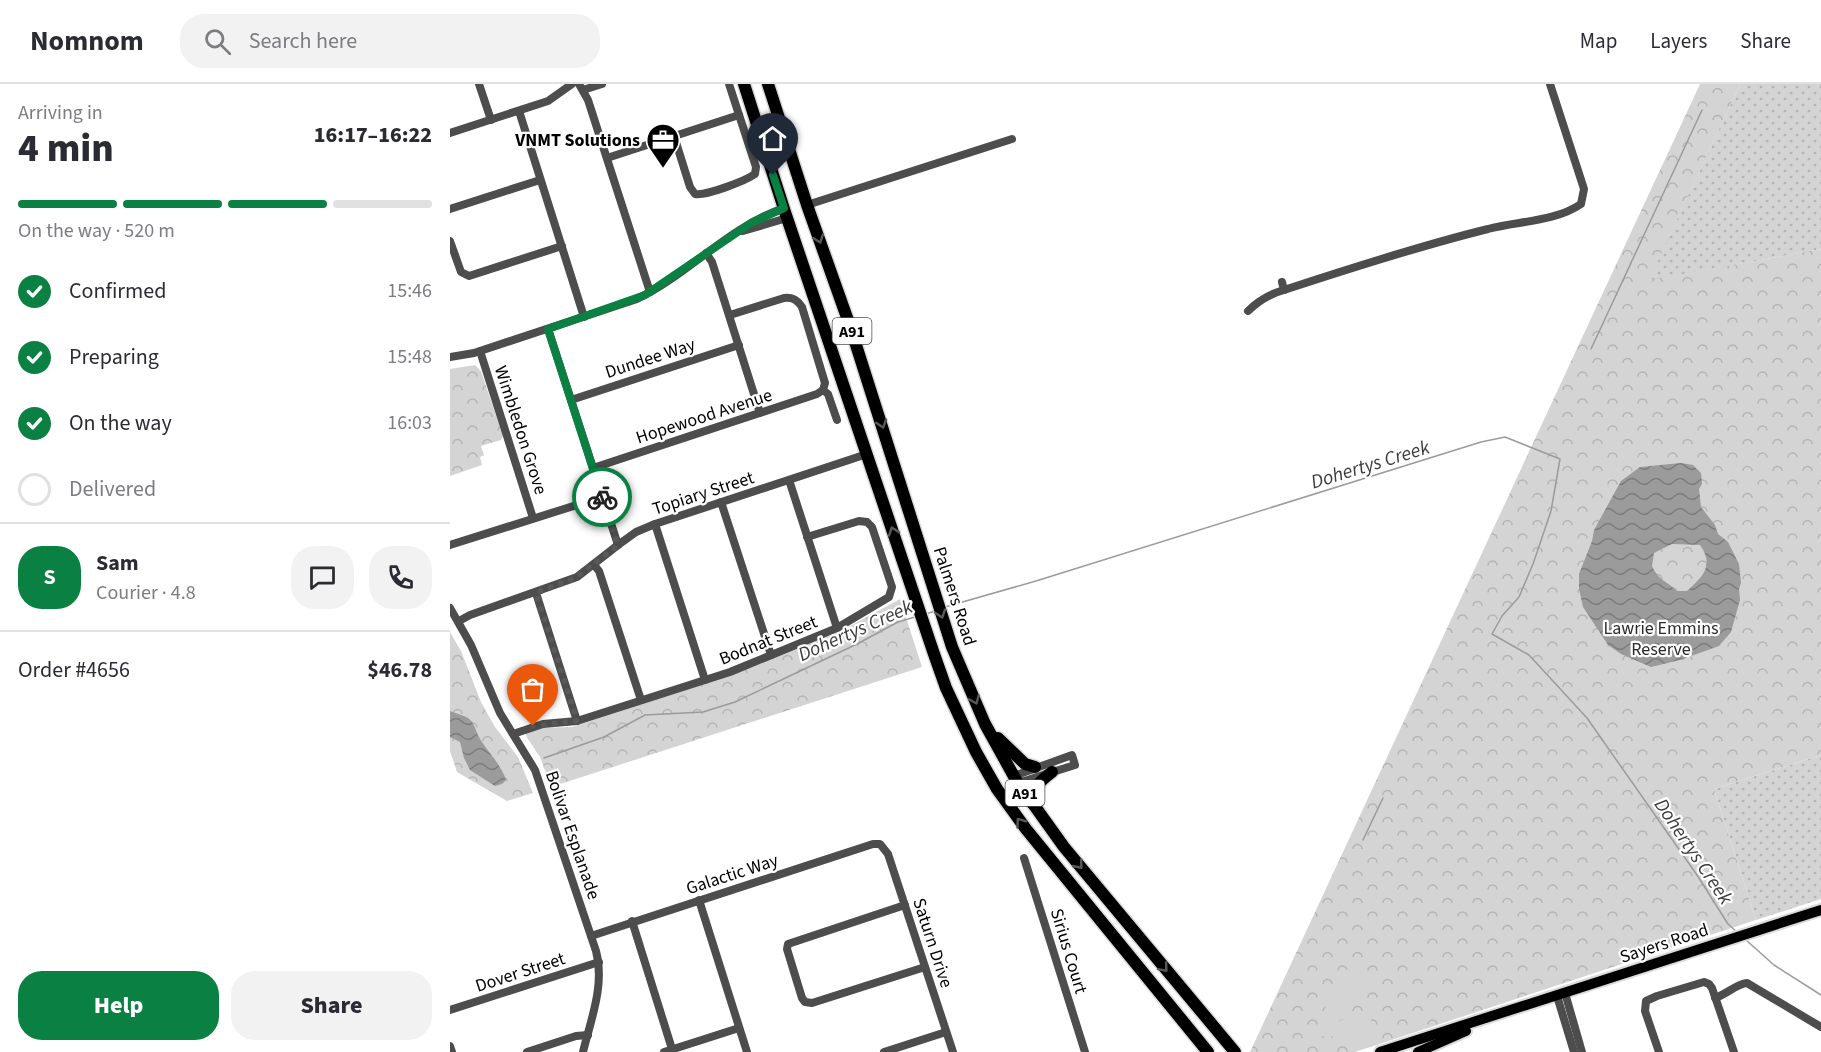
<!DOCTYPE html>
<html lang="en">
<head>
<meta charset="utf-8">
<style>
  :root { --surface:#fff; --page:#f2f2f3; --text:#2b2b33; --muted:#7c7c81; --line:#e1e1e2; --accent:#0b8043 }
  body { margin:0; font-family:"Source Sans 3",sans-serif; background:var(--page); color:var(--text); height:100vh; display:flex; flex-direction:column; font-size:22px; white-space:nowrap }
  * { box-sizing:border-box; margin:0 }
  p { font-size:20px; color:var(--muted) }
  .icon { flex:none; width:33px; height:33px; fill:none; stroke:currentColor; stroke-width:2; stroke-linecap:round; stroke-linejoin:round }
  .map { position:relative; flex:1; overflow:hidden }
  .details { display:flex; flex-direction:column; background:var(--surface); width:450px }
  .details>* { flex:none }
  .pin { position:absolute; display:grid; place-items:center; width:51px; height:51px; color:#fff; margin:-62px -26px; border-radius:50% 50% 50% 0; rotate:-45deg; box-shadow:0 0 6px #0007 }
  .pin .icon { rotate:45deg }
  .courier { position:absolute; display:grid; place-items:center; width:60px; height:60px; margin:-30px; border:4px solid #0b8043; border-radius:50%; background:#fff; color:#222; box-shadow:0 2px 8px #0007 }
  .summary em { font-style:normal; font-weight:800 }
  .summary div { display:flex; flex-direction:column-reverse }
  .summary { display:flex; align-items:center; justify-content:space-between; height:102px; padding:0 18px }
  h1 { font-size:39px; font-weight:800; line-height:45px }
  .bar { display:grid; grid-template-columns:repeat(4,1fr); gap:9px 6px; align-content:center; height:72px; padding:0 18px }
  .bar i { height:8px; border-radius:4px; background:var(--line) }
  .bar .active { background:var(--accent) }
  .bar p { grid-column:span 4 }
  .line { display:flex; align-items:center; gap:15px; padding:0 18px; border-top:2px solid var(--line) }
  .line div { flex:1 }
  .round { display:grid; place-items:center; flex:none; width:63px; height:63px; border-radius:24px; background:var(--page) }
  ol { padding:0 18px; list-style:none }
  li { display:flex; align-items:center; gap:18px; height:66px }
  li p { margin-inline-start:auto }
  li .icon { padding:6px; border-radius:50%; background:var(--accent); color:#fff; stroke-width:4 }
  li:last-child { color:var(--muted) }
  li i { width:33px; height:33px; border:3px solid var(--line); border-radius:50% }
  .cta { display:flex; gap:12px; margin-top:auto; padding:12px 18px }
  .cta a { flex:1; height:69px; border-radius:24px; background:var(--accent); color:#fff; font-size:24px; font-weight:800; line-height:69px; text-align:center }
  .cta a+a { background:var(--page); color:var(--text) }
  header { display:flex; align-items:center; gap:36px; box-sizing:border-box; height:84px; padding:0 30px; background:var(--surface); border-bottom:2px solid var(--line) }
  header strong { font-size:28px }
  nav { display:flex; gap:33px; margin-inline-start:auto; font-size:21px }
  .search { width:420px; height:54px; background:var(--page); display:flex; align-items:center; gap:15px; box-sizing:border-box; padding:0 21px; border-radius:24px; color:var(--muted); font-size:22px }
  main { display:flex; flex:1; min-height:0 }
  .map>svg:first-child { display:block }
</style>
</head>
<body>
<header>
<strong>Nomnom</strong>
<div class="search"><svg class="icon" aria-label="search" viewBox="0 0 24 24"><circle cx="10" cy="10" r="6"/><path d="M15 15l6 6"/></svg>Search here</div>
<nav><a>Map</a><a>Layers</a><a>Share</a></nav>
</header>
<main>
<section class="details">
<div class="summary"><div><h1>4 min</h1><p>Arriving in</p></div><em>16:17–16:22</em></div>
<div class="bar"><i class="active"></i><i class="active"></i><i class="active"></i><i></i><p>On the way · 520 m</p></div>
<ol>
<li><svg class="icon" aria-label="check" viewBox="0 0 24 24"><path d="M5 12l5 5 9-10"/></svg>Confirmed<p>15:46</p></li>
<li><svg class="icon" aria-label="check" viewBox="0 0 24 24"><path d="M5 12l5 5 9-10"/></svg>Preparing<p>15:48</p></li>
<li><svg class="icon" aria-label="check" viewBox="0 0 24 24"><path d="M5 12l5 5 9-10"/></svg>On the way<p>16:03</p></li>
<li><i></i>Delivered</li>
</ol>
<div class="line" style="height:108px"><b class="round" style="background:var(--accent);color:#fff">S</b><div><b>Sam</b><p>Courier · 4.8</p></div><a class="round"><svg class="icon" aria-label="chat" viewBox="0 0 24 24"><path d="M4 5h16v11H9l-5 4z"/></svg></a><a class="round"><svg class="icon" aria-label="phone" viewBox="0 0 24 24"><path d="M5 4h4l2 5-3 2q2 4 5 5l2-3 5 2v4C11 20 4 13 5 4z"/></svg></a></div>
<div class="line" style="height:78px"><div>Order #4656</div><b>$46.78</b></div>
<div class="cta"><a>Help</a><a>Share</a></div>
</section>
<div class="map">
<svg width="1371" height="968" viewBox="0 0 1371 968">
  <defs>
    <pattern id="grass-dots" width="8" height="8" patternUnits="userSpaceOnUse" patternTransform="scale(1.5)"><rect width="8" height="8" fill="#d4d4d4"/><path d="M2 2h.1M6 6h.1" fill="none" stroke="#b4b4b4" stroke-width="1.8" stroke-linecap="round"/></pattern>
    <pattern id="park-crowns" width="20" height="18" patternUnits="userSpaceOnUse" patternTransform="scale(1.5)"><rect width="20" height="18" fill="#d4d4d4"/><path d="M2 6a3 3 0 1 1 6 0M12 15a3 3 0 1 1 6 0" fill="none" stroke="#b4b4b4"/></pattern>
    <pattern id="water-waves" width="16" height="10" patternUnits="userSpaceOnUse" patternTransform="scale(1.5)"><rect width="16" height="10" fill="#9b9b9b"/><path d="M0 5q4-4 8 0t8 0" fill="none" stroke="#7c7c7c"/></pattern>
  </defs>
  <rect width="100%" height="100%" fill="#fff"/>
  <g fill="url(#grass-dots)">
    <polygon points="1290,0 1371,0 1371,165 1198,197"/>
    <polygon points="1371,671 1371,815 1306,836 1264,705"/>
  </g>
  <g fill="url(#park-crowns)">
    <polygon points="1250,0 1290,0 1199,196 1371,165 1371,671 1264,705 1306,836 905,968 800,968"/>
    <polygon points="25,281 31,287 53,352 51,356 31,362 34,371 30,373 32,381 0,392 0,285"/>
    <polygon points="450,515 472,583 101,703 90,673 76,652 76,649 92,644 122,643 282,591 389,548"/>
    <polygon points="0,548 11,567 31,618 45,643 68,673 83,709 57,717 7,688 0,667"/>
  </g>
  <g fill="#d4d4d4">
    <polygon points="913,885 915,917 895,919 895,928 876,930 874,902 893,900 892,886"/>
    <polygon points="918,925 923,943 916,955 910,958 891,948 875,956 870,945"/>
  </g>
  <g fill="url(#water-waves)" fill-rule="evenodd">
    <path d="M1231 379 1243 381 1251 389 1252 400 1249 405 1251 423 1265 441 1268 450 1278 458 1289 480 1291 499 1289 505 1290 516 1281 548 1269 562 1230 576 1201 583 1171 570 1158 561 1133 523 1129 505V490L1142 457 1144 446 1171 397 1190 383ZM1222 460 1250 461C1265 482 1252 493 1237 507H1227C1217 497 1209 497 1202 482L1204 469Z"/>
    <path d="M0 627C5 629 13 631 18 634 24 638 25 645 28 651 36 667 50 678 56 696L52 700 45 702 20 686 14 674 10 658 0 653Z"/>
  </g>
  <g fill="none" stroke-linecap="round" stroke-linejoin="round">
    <g stroke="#9b9b9b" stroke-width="1.5">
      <polyline points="1141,265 1252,26"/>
      <polyline points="495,523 586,497 1031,358 1055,353 1110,375 1101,427 1083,480 1069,513 1052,532 1042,550 1079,571 1137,634 1247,791 1278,840 1288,849"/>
      <polyline points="476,530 485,527"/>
      <polyline points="94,674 154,653 195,631 253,628 285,618 407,560 448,538 465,533"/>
      <polyline points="913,756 933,714"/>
      <polyline points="1296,856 1324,881 1371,911"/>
    </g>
    <g stroke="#dbdbdb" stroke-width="14">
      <g id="major">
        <polyline points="930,968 1371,826"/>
        <polyline points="968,968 1016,947"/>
      </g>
    </g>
    <g stroke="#dbdbdb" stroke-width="15">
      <g id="highway">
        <polyline points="294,0 335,128 484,570 496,604 526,668 547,705 576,745 758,968"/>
        <polyline points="318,0 357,121 400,242 502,563 535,640 566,696 614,763 785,968"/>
        <polyline points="548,654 575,680 585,683"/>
        <path d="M582 719C582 704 590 697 602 688"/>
      </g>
    </g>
    <g stroke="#4d4d4d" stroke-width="8">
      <polyline points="29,0 41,36"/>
      <polyline points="129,0 138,16 200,208"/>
      <polyline points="133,6 152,0"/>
      <polyline points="69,27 134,233"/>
      <polyline points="0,49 98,17 122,0"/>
      <path d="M224 52 240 103 245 110C256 112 295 97 305 90L306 83 279 0"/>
      <polyline points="157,74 289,31"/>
      <polyline points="357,121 562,55"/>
      <polyline points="0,125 90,96"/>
      <polyline points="293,147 337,134"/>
      <polyline points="0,157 11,188 19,192 112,162"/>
      <polyline points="256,169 262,178 310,329"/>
      <path d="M834 206C901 184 969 162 1038 145 1067 137 1105 138 1131 120L1134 105 1100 0"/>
      <path d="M798 227C809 216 819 210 834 206L832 198"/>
      <path d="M280 231 334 214C343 213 347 216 352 223L375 299 373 306 378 310 387 336"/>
      <polyline points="98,245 168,461"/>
      <polyline points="30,267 83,434"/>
      <path d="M0 273 24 269 187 215C239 190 278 143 334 124"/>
      <polyline points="121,316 289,261"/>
      <polyline points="143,384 367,310 373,306"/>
      <polyline points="339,396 387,544"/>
      <polyline points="271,418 321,571"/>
      <polyline points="205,440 255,596"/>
      <polyline points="0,461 152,413"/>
      <polyline points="144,481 149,487 191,616"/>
      <polyline points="86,509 127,637"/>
      <path d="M0 524 21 561 50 629 85 686 146 867C155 901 141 935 133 968"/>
      <polyline points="9,537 20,531 127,493 168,461 186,448 205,440 417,370"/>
      <polyline points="63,650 93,640 127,637 280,588 387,544 439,513 442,503 422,443 417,438 409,437 357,453"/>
      <polyline points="564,692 622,671 625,681 568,699"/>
      <polyline points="574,774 635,968"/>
      <polyline points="249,816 297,968"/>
      <polyline points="455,821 338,860 337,865 352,914 355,918 362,919 475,883"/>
      <polyline points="182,837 222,965"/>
      <polyline points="141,852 423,760 430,760 438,770 503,968"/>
      <polyline points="1115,909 1132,968"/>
      <polyline points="1107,912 1124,968"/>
      <path d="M1265 914C1277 910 1288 899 1297 899L1371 943"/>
      <polyline points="0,926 149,878"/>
      <polyline points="0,962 2,968"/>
      <polyline points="77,968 126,952 138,951"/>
      <polyline points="214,968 289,944"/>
      <polyline points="434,968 496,948"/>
      <polyline points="1209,968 1195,927 1196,917 1207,912 1254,898 1259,900 1262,904 1284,968"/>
    </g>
    <use href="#major" stroke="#000" stroke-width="10"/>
    <use href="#highway" stroke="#000" stroke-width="12"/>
  </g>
  <defs><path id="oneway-chevron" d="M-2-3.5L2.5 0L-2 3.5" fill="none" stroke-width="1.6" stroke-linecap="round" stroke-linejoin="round" transform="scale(1.5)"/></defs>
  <g stroke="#595959">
    <use href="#oneway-chevron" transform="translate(369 155) rotate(70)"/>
    <use href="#oneway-chevron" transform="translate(432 340) rotate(72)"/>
    <use href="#oneway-chevron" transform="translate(443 447) rotate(-109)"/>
    <use href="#oneway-chevron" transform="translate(491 530) rotate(72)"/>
    <use href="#oneway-chevron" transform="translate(525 616) rotate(67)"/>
    <use href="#oneway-chevron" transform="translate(570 738) rotate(-125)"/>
    <use href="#oneway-chevron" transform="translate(629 781) rotate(51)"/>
    <use href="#oneway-chevron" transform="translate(714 884) rotate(50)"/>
  </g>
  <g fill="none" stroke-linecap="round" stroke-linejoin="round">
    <polyline stroke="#595959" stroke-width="6" stroke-dasharray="0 10.8" points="83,642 127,637 86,509 127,493 168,461 152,413"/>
    <polyline stroke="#0b8043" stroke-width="8" points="152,413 98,245 195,211 301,139 334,124 323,91"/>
  </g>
  <defs>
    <g id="office-pin" transform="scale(1.725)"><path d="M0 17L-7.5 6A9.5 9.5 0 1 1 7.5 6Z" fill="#000" stroke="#fff"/><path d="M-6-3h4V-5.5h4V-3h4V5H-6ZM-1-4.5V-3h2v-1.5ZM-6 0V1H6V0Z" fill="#fff"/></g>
  </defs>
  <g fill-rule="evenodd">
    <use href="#office-pin" x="213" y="56"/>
  </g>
  <g text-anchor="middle" stroke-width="4.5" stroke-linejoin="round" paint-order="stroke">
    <g fill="#fff" stroke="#4c4c4c" stroke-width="1.5">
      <rect x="382.5" y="234" width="39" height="26" rx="4.5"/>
      <rect x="555.5" y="696" width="39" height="26" rx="4.5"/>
    </g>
    <g font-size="16" font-weight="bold" fill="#000">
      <text x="402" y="253">A91</text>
      <text x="575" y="715">A91</text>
    </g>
    <g font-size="18" font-weight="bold" fill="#000" stroke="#fff" text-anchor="end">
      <text x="190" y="62">VNMT Solutions</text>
    </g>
    <g font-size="18" fill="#000" stroke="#fff">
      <text transform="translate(200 274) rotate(-18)" y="6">Dundee Way</text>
      <text transform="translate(254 332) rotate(-18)" y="6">Hopewood Avenue</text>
      <text transform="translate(71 346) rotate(72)" y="6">Wimbledon Grove</text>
      <text transform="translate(253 409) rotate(-18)" y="6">Topiary Street</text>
      <text transform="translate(505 512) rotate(72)" y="6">Palmers Road</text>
      <text transform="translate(318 556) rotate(-22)" y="6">Bodnat Street</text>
      <text transform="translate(123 751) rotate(71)" y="6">Bolivar Esplanade</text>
      <text transform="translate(282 790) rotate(-18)" y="6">Galactic Way</text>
      <text transform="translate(483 859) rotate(72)" y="6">Saturn Drive</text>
      <text transform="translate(1214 859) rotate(-18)" y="6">Sayers Road</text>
      <text transform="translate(619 867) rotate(73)" y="6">Sirius Court</text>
      <text transform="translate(70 888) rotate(-18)" y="6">Dover Street</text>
    </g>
    <g font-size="18" fill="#2b2b2b" stroke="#fff">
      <text x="1211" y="550">Lawrie Emmins<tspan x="1211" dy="21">Reserve</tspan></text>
    </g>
    <g font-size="20" font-style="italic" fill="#3c3c3c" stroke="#fff">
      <text transform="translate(920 380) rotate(-17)" y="7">Dohertys Creek</text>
      <text transform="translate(405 546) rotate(-24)" y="7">Dohertys Creek</text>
      <text transform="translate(1244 767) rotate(56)" y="7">Dohertys Creek</text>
    </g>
  </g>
</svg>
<div class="pin" style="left:83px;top:642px;background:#ea580c"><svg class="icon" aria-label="bag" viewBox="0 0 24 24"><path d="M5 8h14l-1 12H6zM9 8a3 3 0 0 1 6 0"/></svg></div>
<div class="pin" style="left:323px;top:91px;background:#1f2937"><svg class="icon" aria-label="home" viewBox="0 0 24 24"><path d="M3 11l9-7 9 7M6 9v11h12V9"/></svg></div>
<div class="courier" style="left:152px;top:413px"><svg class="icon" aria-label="bike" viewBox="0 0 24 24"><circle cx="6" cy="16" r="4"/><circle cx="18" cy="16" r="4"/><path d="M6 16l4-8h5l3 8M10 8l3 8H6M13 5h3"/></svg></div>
</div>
</main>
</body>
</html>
